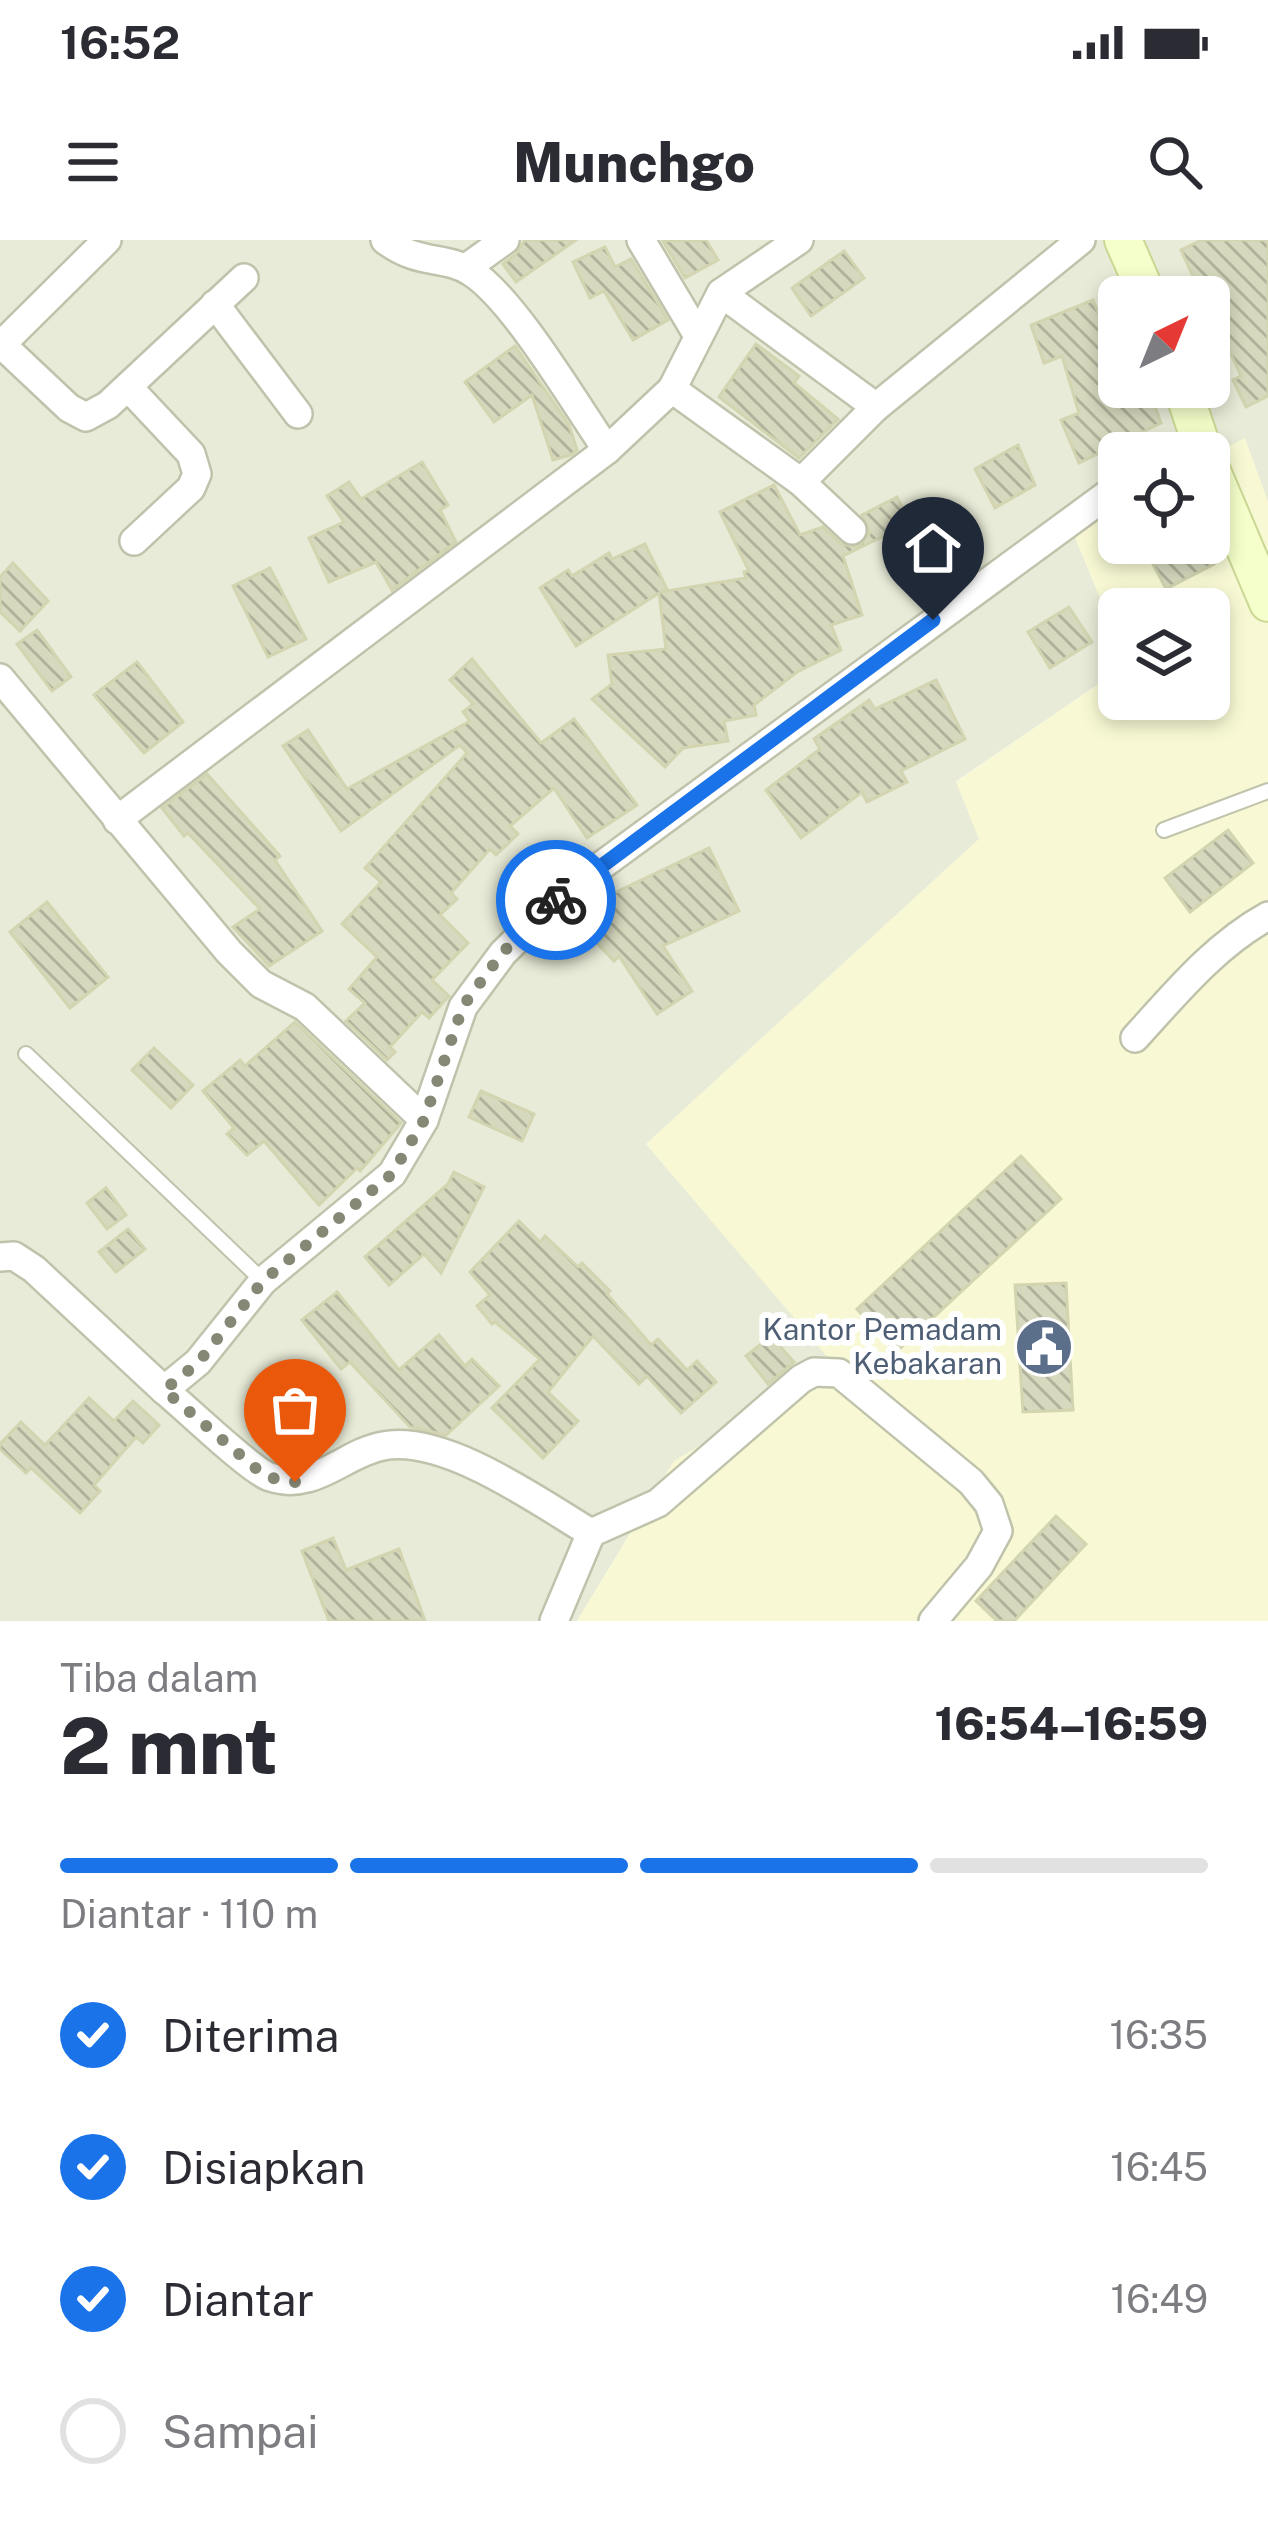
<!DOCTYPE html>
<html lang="id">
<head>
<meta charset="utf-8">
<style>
  :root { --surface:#fff; --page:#f7f7f7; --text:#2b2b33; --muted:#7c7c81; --line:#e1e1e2; --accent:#1a73e8 }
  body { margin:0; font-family:"Public Sans",sans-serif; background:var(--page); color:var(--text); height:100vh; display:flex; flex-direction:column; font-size:45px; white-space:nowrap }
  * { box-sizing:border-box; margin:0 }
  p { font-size:39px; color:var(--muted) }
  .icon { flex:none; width:66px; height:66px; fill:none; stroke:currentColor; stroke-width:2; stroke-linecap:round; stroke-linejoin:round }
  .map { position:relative; height:1381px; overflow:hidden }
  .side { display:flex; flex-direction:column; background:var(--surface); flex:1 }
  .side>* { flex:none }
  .needle { width:78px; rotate:43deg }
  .controls { position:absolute; left:1098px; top:36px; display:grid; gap:24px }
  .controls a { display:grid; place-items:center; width:132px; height:132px; border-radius:18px; background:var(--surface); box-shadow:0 6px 18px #0003; font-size:60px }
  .pin { position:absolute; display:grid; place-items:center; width:102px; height:102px; color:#fff; margin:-123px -51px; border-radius:50% 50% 50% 0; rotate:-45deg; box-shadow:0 0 12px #0007 }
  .pin .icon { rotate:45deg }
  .courier { position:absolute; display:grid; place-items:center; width:120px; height:120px; margin:-60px; border:9px solid #1a73e8; border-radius:50%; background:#fff; color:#222; box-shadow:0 3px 15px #0007 }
  .summary em { font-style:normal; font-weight:800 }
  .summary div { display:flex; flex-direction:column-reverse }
  .summary { display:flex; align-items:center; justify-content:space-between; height:204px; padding:0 60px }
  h1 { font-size:78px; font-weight:800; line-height:90px }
  .bar { display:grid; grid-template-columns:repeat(4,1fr); gap:18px 12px; align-content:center; height:144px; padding:0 60px }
  .bar i { height:15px; border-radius:9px; background:var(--line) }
  .bar .on { background:var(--accent) }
  .bar p { grid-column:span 4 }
  ol { padding:0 60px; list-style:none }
  li { display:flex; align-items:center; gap:36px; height:132px }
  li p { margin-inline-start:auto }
  li .icon { padding:12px; border-radius:50%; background:var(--accent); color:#fff; stroke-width:4 }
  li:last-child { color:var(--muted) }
  li i { width:66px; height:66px; border:6px solid var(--line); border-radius:50% }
  .status { display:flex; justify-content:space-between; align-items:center; height:84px; padding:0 60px; background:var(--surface); direction:ltr }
  .status svg { height:33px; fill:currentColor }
  header { display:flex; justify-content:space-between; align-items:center; height:156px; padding:0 60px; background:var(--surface); font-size:54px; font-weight:800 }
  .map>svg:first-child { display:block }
</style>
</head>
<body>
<div class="status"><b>16:52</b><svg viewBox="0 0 49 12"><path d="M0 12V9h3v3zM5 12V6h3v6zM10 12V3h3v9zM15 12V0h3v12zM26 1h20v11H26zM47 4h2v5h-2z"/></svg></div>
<header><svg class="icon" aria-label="menu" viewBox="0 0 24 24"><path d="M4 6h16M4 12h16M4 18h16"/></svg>Munchgo<svg class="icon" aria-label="search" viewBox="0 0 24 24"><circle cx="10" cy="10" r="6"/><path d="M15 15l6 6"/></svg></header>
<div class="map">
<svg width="1268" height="1381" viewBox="0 0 1268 1381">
  <defs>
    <pattern id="building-back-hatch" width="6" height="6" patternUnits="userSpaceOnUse" patternTransform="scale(3)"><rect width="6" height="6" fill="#d7d9be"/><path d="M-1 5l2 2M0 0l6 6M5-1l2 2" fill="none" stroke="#b0b29b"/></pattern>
  </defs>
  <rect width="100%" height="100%" fill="#f4f6ea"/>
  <path fill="#e8ebd7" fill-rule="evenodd" d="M0 0H1268V262L1245 199 1209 217V213H1119V265L1072 290 1119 404V430L956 541 980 598 646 904 836 1126 674 1221 577 1381H0ZM1119 57H1209V147H1119Z"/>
  <polygon fill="#f8f9d4" points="1245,198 1268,262 1268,1381 577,1381 674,1221 835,1126 646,904 979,599 956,542 1119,430 1119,459 1209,459 1209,369 1119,369 1119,404 1072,290 1119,265 1119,303 1209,303 1209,217"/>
  <g fill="url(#building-back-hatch)" stroke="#d2d5b0" stroke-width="3">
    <polygon points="525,0 576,0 516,42 503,24 516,14"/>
    <polygon points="706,0 718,20 685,38 663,1"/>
    <polygon points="1202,0 1268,0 1268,156 1246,167 1233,140 1241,136 1209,66 1209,57 1201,54 1181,10"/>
    <polygon points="605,7 615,27 631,19 668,80 633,100 604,51 590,58 573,22"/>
    <polygon points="844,11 864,38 811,76 792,48"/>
    <polygon points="1093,60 1119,124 1119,147 1148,147 1161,183 1079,223 1061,180 1079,173 1062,116 1044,123 1031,85"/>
    <polygon points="756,104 799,136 794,143 838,179 799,218 719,157"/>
    <polygon points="515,106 569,185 577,210 571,215 553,220 532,155 494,182 465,142"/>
    <polygon points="1018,205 1035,245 995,268 975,229"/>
    <polygon points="422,222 448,265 440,270 456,302 392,350 376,322 329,342 309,298 344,282 327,256 349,242 361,259"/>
    <polygon points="774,245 800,295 823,287 841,304 858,307 870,293 862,275 897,257 910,283 843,316 862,375 831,385 841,410 797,432 754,465 756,475 724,481 728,501 683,508 665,527 592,459 612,444 608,415 666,409 659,353 576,406 540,348 568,330 572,336 609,313 612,319 645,304 667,349 661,352 746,338 744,332 749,331 720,272"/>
    <polygon points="1142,303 1203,303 1214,324 1166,349"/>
    <polygon points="13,323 48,361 20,391 0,372 0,337"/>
    <polygon points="270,328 306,399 268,417 233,346"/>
    <polygon points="1069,367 1092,402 1050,428 1028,392"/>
    <polygon points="37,390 71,437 52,451 17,404"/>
    <polygon points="472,419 541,503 574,479 637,565 587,598 554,548 510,586 518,594 496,615 490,609 451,653 457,659 440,675 468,703 432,740 449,756 429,778 422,772 390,807 395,812 387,820 346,781 365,763 349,749 377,717 342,684 381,642 365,628 467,513 460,505 341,591 283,506 308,490 347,549 470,481 463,472 473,464 450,440"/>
    <polygon points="137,422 183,482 144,513 94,455"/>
    <polygon points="936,440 965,499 901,531 907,542 867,562 862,552 801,598 766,550 820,509 814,499 869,460 875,469"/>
    <polygon points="207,534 280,616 275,620 322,691 269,726 233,687 260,669 188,593 184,596 162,568"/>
    <polygon points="1228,590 1253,623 1190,672 1165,638"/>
    <polygon points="709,608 739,671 663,706 692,751 657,774 619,716 614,721 580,685 614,653"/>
    <polygon points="47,662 108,737 70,768 10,692"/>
    <polygon points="295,782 401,883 360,931 357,928 319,965 264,901 247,915 227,894 234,888 203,851 240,820 245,826"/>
    <polygon points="154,808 193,845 171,868 132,830"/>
    <polygon points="481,851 534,874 522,901 469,877"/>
    <polygon points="1021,916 1061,959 896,1112 857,1069"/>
    <polygon points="454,932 484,947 441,1033 424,1014 389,1045 365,1017 448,944"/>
    <polygon points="106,948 126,975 107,989 87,963"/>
    <polygon points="519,981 540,1002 545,996 578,1027 582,1023 610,1051 607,1054 651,1105 658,1099 687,1130 697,1121 716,1142 681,1173 647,1136 639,1144 593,1096 548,1152 578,1181 543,1218 492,1168 540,1119 495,1082 492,1084 477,1066 490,1055 470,1032"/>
    <polygon points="128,989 145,1009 116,1032 99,1012"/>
    <polygon points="1066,1043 1073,1170 1023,1172 1015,1045"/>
    <polygon points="337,1052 399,1130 439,1095 465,1126 472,1119 499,1146 446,1195 410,1187 350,1122 341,1129 302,1080"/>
    <polygon points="771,1096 794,1122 768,1144 746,1116"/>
    <polygon points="89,1158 114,1181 133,1161 159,1185 143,1203 136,1197 94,1245 100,1251 80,1273 31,1228 26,1233 0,1209 0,1204 21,1182 45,1205"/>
    <polygon points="1056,1276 1086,1304 1014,1381 997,1381 976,1361"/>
    <polygon points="333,1298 346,1330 399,1309 425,1381 329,1381 302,1311"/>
  </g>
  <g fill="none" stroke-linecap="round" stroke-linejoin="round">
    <g stroke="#c0c3ab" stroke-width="18">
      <g id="lane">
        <polyline points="1164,590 1268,551"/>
        <polyline points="26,814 263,1041"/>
      </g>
    </g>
    <g stroke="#c0c3ab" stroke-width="32">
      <g id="street">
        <path d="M385 0C419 26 445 15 471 32 513 58 576 165 607 210L672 149 721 53 799 0"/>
        <polyline points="641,0 697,94"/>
        <polyline points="466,28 505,0"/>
        <polyline points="721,53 876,167"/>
        <polyline points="215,64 298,174"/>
        <polyline points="0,103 69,168 86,177 108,165 244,38"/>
        <polyline points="2,104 107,0"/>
        <polyline points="128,147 191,214 197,234 191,248 134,301"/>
        <polyline points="672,149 801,242 852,290"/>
        <polyline points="801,242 876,167 1081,0"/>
        <polyline points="0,438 229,712 261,744 305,767 424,880"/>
        <polyline points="117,580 607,210"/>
        <path d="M1135 798C1175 754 1215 705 1268 676"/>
        <polyline points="0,1017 14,1016 34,1029 164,1150 198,1122 263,1041 392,934 424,880 463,767 503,713 564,653 1119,246"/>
        <path d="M164 1150C185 1167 251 1231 270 1237 315 1252 344 1213 383 1206 445 1194 539 1262 591 1293L658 1263 801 1139 814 1132 839 1133 971 1242 989 1264 998 1291 979 1326 933 1381"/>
        <polyline points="554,1381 591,1293"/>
      </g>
    </g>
    <g stroke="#cad893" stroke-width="40">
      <g id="secondary">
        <polyline points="1123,0 1148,57"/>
        <polyline points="1182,147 1204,213"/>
        <polyline points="1209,224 1268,363"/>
      </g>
    </g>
    <use href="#lane" stroke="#fff" stroke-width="14"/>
    <use href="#street" stroke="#fff" stroke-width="27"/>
    <use href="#secondary" stroke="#f4ffcb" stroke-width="36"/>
  </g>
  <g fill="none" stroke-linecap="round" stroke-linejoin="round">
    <polyline stroke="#868876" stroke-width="12" stroke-dasharray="0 21.6" points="295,1242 266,1237 164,1150 198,1123 263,1041 392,934 424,880 463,766 502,713 556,660"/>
    <polyline stroke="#1a73e8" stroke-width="15" points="556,660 933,380"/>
  </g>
  <defs>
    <g id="civic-disc" transform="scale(3)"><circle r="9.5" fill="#5c6f8a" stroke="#fff"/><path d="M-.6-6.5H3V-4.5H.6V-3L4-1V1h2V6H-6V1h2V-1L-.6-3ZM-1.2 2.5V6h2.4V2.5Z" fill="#fff"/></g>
  </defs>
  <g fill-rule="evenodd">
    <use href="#civic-disc" x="1044" y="1107"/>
  </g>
  <g text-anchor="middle" stroke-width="12" stroke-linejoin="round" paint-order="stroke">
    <g font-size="30" fill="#4e5e75" stroke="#fff" text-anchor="end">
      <text x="1002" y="1100">Kantor Pemadam<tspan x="1002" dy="34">Kebakaran</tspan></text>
    </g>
  </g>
</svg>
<div class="controls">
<a><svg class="needle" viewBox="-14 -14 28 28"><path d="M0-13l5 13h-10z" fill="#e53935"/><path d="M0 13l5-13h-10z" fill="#7c7c81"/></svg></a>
<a><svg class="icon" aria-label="locate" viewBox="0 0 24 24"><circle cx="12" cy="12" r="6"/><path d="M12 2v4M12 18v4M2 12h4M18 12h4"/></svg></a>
<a><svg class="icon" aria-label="layers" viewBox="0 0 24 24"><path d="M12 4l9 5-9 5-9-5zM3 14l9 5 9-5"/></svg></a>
</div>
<div class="pin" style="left:295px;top:1242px;background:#ea580c"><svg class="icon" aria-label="bag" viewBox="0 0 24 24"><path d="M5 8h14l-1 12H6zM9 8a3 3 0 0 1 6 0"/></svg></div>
<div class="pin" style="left:933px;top:380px;background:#1f2937"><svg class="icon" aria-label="home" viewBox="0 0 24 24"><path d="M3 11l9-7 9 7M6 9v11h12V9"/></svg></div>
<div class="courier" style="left:556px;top:660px"><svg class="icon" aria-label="bike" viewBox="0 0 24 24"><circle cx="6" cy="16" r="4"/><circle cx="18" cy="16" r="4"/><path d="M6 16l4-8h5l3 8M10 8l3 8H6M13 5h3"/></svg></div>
</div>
<section class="side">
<div class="summary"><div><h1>2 mnt</h1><p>Tiba dalam</p></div><em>16:54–16:59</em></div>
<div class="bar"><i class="on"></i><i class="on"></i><i class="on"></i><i></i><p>Diantar · 110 m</p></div>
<ol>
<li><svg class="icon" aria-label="check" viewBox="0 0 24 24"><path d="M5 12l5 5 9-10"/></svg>Diterima<p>16:35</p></li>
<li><svg class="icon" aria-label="check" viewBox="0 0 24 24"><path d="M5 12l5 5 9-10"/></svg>Disiapkan<p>16:45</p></li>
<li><svg class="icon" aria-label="check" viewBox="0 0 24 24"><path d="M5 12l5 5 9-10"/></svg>Diantar<p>16:49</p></li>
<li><i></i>Sampai</li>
</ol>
</section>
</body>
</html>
